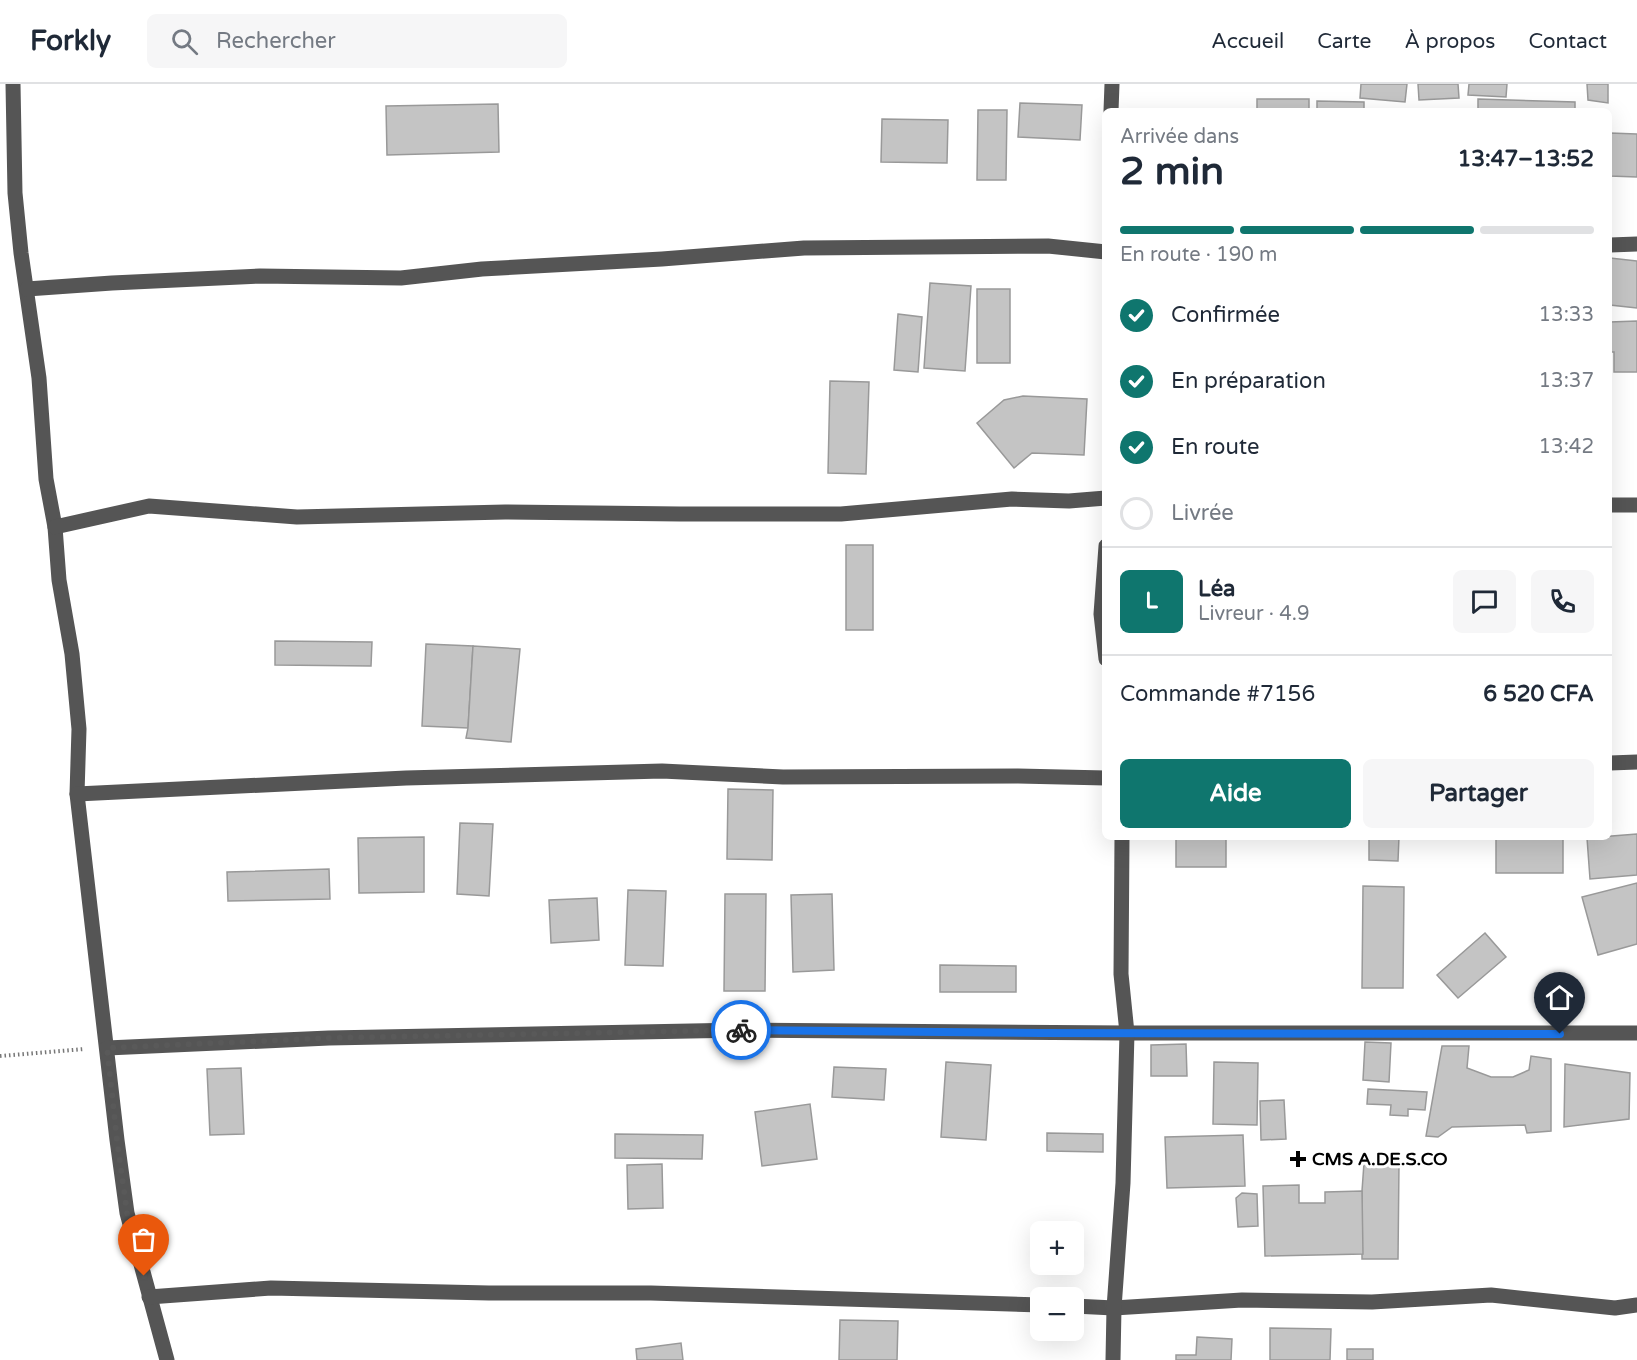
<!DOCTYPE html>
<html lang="fr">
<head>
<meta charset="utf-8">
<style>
  :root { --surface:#fff; --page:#f6f6f7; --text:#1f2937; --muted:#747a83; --line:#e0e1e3; --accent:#0f766e }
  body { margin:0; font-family:"Varela Round",sans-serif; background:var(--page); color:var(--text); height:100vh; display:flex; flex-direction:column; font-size:22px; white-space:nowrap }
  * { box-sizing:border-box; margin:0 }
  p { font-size:20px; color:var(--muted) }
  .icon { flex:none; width:33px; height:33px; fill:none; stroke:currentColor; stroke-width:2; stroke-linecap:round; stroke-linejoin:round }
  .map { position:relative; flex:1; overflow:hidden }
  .panel { position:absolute; left:1102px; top:24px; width:510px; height:732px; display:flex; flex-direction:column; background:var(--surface); border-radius:9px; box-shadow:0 6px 24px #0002 }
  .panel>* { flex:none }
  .controls { position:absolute; left:1030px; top:1137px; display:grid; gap:12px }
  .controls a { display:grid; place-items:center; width:54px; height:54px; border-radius:9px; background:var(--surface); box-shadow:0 6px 24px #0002; font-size:30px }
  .pin { position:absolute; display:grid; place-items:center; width:51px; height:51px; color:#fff; margin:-62px -26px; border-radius:50% 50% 50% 0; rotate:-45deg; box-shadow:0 0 6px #0007 }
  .pin .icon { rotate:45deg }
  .courier { position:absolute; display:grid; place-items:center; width:60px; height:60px; margin:-30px; border:4px solid #1a73e8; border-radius:50%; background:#fff; color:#222; box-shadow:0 2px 8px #0007 }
  .headline em { font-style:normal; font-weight:800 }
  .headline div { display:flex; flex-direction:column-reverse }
  .headline { display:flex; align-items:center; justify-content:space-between; height:102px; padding:0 18px }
  h1 { font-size:39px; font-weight:800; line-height:45px }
  .bar { display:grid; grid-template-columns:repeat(4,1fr); gap:9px 6px; align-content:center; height:72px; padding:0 18px }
  .bar i { height:8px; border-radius:4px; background:var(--line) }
  .bar .current { background:var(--accent) }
  .bar p { grid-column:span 4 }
  .line { display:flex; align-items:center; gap:15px; padding:0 18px; border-top:2px solid var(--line) }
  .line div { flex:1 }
  .round { display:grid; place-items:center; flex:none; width:63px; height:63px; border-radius:9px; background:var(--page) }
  ol { padding:0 18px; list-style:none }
  li { display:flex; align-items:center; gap:18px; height:66px }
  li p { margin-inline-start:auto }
  li .icon { padding:6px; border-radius:50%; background:var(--accent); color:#fff; stroke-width:4 }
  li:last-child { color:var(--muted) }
  li i { width:33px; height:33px; border:3px solid var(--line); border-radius:50% }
  .button { display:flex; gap:12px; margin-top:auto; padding:12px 18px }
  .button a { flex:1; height:69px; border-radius:9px; background:var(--accent); color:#fff; font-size:24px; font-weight:800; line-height:69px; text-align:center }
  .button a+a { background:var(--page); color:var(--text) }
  header { display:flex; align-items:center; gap:36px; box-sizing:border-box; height:84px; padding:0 30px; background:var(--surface); border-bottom:2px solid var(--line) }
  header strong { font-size:28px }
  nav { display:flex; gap:33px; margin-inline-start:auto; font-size:21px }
  .search { width:420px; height:54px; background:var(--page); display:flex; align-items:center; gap:15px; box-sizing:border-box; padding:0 21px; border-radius:9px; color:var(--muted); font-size:22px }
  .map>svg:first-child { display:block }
</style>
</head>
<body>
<header>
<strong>Forkly</strong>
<div class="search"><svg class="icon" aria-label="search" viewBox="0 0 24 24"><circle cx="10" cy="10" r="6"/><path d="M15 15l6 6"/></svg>Rechercher</div>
<nav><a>Accueil</a><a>Carte</a><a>À propos</a><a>Contact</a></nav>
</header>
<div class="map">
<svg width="1637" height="1276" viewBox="0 0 1637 1276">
  <rect width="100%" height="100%" fill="#fff"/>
  <g fill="#c4c4c4" stroke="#999" stroke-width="1.5">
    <polygon points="1361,0 1407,0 1405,18 1360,14"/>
    <polygon points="1418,0 1458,0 1459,14 1419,16"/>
    <polygon points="1469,0 1507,0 1506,13 1468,11"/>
    <polygon points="1587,0 1608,0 1608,19 1588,16"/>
    <rect x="1257" y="15" width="52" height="12"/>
    <polygon points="1478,15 1575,18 1575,27 1478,27"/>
    <polygon points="1317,17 1364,18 1364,27 1317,27"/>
    <polygon points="1020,19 1082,21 1080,56 1018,53"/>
    <polygon points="498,20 499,68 387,71 386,22"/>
    <polygon points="978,26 1007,26 1006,96 977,96"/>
    <polygon points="882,35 948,36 947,79 881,78"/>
    <polygon points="1610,49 1637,50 1637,93 1610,92"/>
    <polygon points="1610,174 1637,177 1637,224 1610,221"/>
    <polygon points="930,199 971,202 965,287 924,284"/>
    <rect x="977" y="205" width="33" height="74"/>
    <polygon points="898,230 922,233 918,288 894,286"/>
    <polygon points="1637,237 1637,288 1614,288 1614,268 1610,268 1610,238"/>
    <polygon points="830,297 869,298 866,390 828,389"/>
    <polygon points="1023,312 1087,315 1084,371 1032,369 1014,384 977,339 1004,316"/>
    <rect x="846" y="461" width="27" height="85"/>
    <polygon points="275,557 372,558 371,582 275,581"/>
    <polygon points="426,560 473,562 468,644 422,642"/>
    <polygon points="473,562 520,565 511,658 466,654 468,644"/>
    <polygon points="728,705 773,706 772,776 727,775"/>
    <polygon points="460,739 493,740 489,812 457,810"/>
    <polygon points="1637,750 1637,791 1590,795 1587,754"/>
    <polygon points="424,753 424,808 359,809 358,754"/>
    <rect x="1176" y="753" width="50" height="30"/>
    <polygon points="1369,753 1399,753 1398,777 1369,776"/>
    <rect x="1496" y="753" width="67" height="36"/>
    <polygon points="329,785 330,815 228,817 227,788"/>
    <polygon points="1637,799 1637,860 1598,871 1582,813"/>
    <polygon points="1363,802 1404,803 1403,904 1362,904"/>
    <polygon points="628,806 666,807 663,882 625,881"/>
    <polygon points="725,810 766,810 765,907 724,907"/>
    <polygon points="832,810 834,886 793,888 791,811"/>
    <polygon points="597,814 599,856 551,859 549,816"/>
    <polygon points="1485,849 1506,873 1458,914 1437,891"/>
    <polygon points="940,881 1016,882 1016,908 940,908"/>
    <polygon points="1365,958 1391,959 1389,998 1363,996"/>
    <polygon points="1186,960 1187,992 1151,992 1151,961"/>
    <polygon points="1442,962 1469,962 1467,984 1491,993 1513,993 1529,986 1531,972 1551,975 1551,1047 1527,1049 1525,1041 1452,1043 1438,1053 1426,1052"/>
    <polygon points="946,978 991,981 986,1056 941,1053"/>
    <polygon points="1214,978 1258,979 1257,1041 1213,1040"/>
    <polygon points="1565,980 1630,989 1629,1035 1564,1043"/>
    <polygon points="834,983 886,985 884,1016 832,1013"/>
    <polygon points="241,984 244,1050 210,1051 207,985"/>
    <polygon points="1368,1005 1427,1008 1425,1026 1408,1025 1408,1032 1390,1031 1391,1021 1367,1020"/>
    <polygon points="1284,1016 1286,1055 1261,1056 1260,1017"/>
    <polygon points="810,1020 817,1075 762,1082 755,1028"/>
    <polygon points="1047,1049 1103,1050 1103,1068 1047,1067"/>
    <polygon points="615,1050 703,1051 702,1075 615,1074"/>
    <polygon points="1243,1051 1245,1102 1167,1104 1165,1053"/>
    <polygon points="1364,1079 1399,1080 1398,1175 1362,1175 1362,1107"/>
    <polygon points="662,1080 663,1124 628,1125 627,1081"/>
    <polygon points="1299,1101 1299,1119 1325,1119 1325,1108 1362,1107 1363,1170 1265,1172 1263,1102"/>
    <polygon points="1242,1109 1257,1110 1258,1142 1238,1143 1236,1114"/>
    <polygon points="840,1236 898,1237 897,1276 839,1276"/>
    <polygon points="1270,1244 1331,1245 1330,1276 1270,1276"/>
    <polygon points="1197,1253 1232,1255 1231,1276 1176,1276 1176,1271 1196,1271"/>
    <polygon points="681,1259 683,1276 637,1276 636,1265"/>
    <rect x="1347" y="1265" width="26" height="11"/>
  </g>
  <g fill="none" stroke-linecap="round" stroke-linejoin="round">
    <polyline stroke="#777" stroke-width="4" stroke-dasharray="1.5 3" stroke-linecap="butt" points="0,972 85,965"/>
    <g stroke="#555" stroke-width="15">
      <polyline points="13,0 15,109 21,169 39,294 46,395 55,443 59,496 72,570 79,645 77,710 117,1056 127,1129 167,1276"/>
      <polyline points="1111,27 1112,0"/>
      <polyline points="1610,161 1637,160"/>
      <polyline points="27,205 112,199 260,192 401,194 482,185 662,175 804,164 1048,162 1106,168"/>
      <polyline points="1610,421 1637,421"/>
      <polyline points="55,443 149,422 297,433 505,428 680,430 841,430 1012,415 1069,417 1106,414"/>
      <polyline points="1106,462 1101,530 1106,575"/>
      <polyline points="1610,679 1637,678"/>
      <polyline points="77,710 406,694 662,687 783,693 1018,692 1106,694"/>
      <polyline points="107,964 329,954 743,946 1127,949 1637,949"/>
      <polyline points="149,1213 271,1204 489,1209 651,1209 1041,1221"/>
      <polyline points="1074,1222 1114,1224 1242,1216 1372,1218 1491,1211 1615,1224 1637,1221"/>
      <polyline points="1113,1276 1114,1224 1123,1099 1127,949 1121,890 1122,753"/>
    </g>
  </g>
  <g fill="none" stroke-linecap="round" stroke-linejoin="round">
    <polyline stroke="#595959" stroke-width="6" stroke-dasharray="0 10.8" points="144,1192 127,1129 117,1056 107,964 329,954 741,946"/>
    <polyline stroke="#1a73e8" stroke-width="8" points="741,946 1041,949 1560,950"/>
  </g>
  <path fill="#000" stroke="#fff" stroke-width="2" d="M1295 1066h6v6h6v6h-6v6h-6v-6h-6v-6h6z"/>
  <g text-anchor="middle" stroke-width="6" stroke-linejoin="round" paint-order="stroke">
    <g font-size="18" font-weight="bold" fill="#000" stroke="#fff" text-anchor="start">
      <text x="1312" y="1081">CMS A.DE.S.CO</text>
    </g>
  </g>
</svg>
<div class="controls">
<a>+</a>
<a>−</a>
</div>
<div class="pin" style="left:144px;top:1192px;background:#ea580c"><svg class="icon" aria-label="bag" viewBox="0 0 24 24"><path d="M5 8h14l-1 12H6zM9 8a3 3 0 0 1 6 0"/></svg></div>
<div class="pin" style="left:1560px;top:950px;background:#1f2937"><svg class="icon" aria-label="home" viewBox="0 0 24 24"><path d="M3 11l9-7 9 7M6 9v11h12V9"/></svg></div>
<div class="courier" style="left:741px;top:946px"><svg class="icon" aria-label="bike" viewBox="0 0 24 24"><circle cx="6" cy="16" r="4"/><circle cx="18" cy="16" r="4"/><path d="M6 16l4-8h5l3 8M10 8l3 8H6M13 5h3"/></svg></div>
<section class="panel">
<div class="headline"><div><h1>2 min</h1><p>Arrivée dans</p></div><em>13:47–13:52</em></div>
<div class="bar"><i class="current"></i><i class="current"></i><i class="current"></i><i></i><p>En route · 190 m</p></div>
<ol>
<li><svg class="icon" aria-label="check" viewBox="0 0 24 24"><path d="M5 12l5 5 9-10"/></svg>Confirmée<p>13:33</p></li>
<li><svg class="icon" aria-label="check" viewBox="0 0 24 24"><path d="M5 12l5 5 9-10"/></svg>En préparation<p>13:37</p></li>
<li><svg class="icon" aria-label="check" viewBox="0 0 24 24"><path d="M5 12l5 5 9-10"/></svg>En route<p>13:42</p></li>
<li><i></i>Livrée</li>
</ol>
<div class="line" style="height:108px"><b class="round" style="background:var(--accent);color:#fff">L</b><div><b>Léa</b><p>Livreur · 4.9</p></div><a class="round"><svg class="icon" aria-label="chat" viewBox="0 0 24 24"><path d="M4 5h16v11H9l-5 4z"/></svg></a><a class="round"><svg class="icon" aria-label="phone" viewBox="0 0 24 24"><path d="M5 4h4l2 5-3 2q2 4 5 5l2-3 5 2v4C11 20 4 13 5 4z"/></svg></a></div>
<div class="line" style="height:78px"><div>Commande #7156</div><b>6 520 CFA</b></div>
<div class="button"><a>Aide</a><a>Partager</a></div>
</section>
</div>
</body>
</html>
